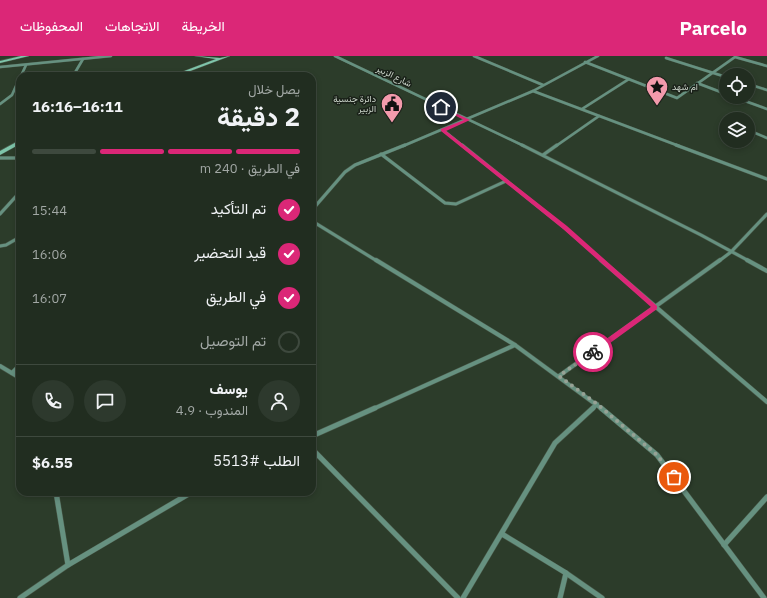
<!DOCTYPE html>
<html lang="ar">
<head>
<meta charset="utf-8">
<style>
  :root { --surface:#212d20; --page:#2d392d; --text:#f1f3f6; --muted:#a2a8a5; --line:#3e493e; --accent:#db2777 }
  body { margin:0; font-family:"IBM Plex Sans",Vazirmatn,sans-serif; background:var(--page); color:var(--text); direction:rtl; height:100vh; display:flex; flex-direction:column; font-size:15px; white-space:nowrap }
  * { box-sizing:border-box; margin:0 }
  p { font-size:13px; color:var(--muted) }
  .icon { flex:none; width:22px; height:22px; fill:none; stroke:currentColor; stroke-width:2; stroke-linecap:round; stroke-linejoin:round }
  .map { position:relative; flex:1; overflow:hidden; direction:ltr }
  .drawer { position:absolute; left:16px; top:16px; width:300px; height:424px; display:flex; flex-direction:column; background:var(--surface); border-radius:12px; box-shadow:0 2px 6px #0003,0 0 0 1px var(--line); direction:rtl }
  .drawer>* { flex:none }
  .tools { position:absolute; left:719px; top:12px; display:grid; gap:8px }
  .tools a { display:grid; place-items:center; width:36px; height:36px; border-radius:50%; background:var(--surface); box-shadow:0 2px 6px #0003,0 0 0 1px var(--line); font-size:20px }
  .pin { position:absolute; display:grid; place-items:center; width:34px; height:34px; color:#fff; margin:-17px; border:2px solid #fff; border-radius:50%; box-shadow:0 1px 4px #0007 }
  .courier { position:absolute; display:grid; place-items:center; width:40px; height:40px; margin:-20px; border:3px solid #db2777; border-radius:50%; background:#fff; color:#222; box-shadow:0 1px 5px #0007 }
  .summary em { font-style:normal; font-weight:700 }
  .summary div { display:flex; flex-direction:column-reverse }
  .summary { display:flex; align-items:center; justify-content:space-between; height:68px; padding:0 16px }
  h1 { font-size:26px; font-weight:700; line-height:30px }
  .bar { display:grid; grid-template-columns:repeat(4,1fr); gap:6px 4px; align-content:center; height:48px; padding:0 16px }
  .bar i { height:5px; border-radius:3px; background:var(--line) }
  .bar .current { background:var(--accent) }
  .bar p { grid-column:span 4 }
  .line { display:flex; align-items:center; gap:10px; padding:0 16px; border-top:1px solid var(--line) }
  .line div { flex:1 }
  .round { display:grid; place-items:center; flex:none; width:42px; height:42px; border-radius:21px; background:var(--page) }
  ol { padding:0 16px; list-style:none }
  li { display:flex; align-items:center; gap:12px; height:44px }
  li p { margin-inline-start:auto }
  li .icon { padding:4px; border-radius:50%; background:var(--accent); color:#fff; stroke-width:4 }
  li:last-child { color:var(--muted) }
  li i { width:22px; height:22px; border:2px solid var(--line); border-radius:50% }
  header { display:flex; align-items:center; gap:24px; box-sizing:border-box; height:56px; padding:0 20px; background:var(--accent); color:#fff }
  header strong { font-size:19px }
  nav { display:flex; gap:22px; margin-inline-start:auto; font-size:14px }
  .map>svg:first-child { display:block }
</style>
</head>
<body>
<header>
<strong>Parcelo</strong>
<nav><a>الخريطة</a><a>الاتجاهات</a><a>المحفوظات</a></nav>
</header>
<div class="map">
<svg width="767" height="542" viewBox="0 0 767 542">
  <rect width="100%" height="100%" fill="#2c3c2a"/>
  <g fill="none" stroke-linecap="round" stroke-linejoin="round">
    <g stroke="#495848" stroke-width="3">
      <g id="street-far3">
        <polyline points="335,0 524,90"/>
        <polyline points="474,0 543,29"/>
        <polyline points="666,2 726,21"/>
        <polyline points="585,6 677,42 735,1 767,10"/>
        <polyline points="0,11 111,0"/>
        <polyline points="21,20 26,9"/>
        <polyline points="73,20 83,3"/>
        <polyline points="697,27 726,38"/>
        <polyline points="748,28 767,34"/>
        <polyline points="533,35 679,90"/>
        <polyline points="734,41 767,53"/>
        <polyline points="0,48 12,39 20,21"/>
        <polyline points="582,53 629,23"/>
        <polyline points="443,74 463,90"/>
        <polyline points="748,74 767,82"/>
        <polyline points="403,90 533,35 598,0"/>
        <polyline points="556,90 599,60"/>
      </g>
    </g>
    <g stroke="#495848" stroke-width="4">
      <g id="street-far2">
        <polyline points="462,89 565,172 603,205"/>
        <polyline points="522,89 701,179 749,205"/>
        <polyline points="676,89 767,123"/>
        <polyline points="381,98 445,147 456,148 506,125"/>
        <polyline points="543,99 557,89"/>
        <polyline points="0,102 20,102"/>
        <polyline points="312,154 345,116 355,109 405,89"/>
        <polyline points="0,158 20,136"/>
        <polyline points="312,165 377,205"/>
        <polyline points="0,190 6,189 20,181"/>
        <polyline points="719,205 731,196 767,158"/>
      </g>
    </g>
    <g stroke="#495848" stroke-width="5">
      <g id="street-far1">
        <polyline points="376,204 515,289 602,353"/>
        <polyline points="601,204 767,346"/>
        <polyline points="747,204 767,215"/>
        <polyline points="0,310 20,322"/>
        <polyline points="12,317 20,309"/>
        <polyline points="559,320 720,204"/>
        <polyline points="373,353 515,289"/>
        <polyline points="592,353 597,348"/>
      </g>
    </g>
    <g stroke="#495848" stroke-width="6">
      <g id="street">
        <polyline points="601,352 657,399 764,542"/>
        <polyline points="312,380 375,352"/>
        <polyline points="312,393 458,542"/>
        <polyline points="56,436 68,509"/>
        <polyline points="502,478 566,517 602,542"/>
        <polyline points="724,489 767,441"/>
        <polyline points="20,542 68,509 192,436"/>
        <polyline points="463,542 555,387 593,352"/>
        <polyline points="560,542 566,517"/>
      </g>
    </g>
    <g stroke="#495848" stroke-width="1">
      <g id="secondary">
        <polygon points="21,0 29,0 0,7 0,5"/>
        <polygon points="195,0 220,2 230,0 177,20 171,20 216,3"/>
        <polygon points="20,84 20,88 0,99 0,95"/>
      </g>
    </g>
    <use href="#street-far3" stroke="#669180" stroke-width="2.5"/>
    <use href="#street-far2" stroke="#669180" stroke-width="3"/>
    <use href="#street-far1" stroke="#669180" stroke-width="4"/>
    <use href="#street" stroke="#669180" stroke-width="5"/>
    <use href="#secondary" fill="#7ec5aa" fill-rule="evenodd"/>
  </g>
  <polygon fill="#db2777" points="441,50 470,64 446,75 567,170 657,250 657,253 595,298 591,298 591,294 651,251 563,173 441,75 441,73 464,64 440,52"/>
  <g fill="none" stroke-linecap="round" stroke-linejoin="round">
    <polyline stroke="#96a295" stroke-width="4" stroke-dasharray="0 7.2" points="593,296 559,320 597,348 657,399 674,421"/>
  </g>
  <defs>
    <g id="sight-pin" transform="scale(1.15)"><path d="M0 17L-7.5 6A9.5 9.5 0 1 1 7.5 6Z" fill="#f39aac" stroke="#1a2119"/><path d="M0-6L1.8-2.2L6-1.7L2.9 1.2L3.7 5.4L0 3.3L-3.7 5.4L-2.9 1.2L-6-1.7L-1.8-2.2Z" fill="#111"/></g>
    <g id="civic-pin" transform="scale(1.15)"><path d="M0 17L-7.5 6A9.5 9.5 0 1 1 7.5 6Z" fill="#f39aac" stroke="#1a2119"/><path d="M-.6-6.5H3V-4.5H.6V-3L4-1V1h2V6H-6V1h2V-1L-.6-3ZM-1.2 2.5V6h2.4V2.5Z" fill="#111"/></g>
  </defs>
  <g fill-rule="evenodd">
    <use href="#sight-pin" x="657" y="31"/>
    <use href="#civic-pin" x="392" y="48"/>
  </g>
  <g text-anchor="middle" stroke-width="3" stroke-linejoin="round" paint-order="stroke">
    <g font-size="9" fill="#cfd9ce" stroke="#1a2119">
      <text transform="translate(394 20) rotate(26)" y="3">شارع الزبير</text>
    </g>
    <g font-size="9" fill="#cfd9ce" stroke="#1a2119" text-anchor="start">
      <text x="672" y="34">ام شهد</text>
      <text x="376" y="46" text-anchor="end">دائرة جنسية<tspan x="376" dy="10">الزبير</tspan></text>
    </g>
  </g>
</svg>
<div class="tools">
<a><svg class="icon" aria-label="locate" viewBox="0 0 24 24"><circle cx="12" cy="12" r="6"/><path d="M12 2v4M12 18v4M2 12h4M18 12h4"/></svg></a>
<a><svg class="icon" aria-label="layers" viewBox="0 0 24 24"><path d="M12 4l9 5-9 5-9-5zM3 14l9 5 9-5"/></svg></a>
</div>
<div class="pin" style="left:674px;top:421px;background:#ea580c"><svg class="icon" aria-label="bag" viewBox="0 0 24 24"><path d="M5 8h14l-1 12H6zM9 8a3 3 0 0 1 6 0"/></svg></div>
<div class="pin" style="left:441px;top:51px;background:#1f2937"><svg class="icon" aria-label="home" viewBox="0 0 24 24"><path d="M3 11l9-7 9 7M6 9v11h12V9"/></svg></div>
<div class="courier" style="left:593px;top:296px"><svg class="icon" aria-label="bike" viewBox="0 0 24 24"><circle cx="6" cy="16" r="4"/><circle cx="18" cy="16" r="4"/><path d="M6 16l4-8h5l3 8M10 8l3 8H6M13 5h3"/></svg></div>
<section class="drawer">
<div class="summary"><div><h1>2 دقيقة</h1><p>يصل خلال</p></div><em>16:11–16:16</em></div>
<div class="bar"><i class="current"></i><i class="current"></i><i class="current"></i><i></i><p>في الطريق · 240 m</p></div>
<ol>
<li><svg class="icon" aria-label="check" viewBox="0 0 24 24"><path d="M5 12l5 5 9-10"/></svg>تم التأكيد<p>15:44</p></li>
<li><svg class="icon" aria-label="check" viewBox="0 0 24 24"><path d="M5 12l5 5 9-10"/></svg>قيد التحضير<p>16:06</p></li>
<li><svg class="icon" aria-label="check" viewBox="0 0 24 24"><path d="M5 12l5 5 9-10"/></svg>في الطريق<p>16:07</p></li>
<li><i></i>تم التوصيل</li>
</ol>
<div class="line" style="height:72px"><a class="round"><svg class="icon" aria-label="person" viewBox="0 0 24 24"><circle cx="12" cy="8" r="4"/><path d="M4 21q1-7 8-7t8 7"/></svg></a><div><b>يوسف</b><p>المندوب · 4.9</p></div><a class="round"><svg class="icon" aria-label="chat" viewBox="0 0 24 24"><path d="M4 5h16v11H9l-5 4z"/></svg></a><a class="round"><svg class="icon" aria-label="phone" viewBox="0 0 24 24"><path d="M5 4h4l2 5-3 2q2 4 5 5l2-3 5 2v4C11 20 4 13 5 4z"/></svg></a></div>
<div class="line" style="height:52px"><div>الطلب #5513</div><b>$6.55</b></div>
</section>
</div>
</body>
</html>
